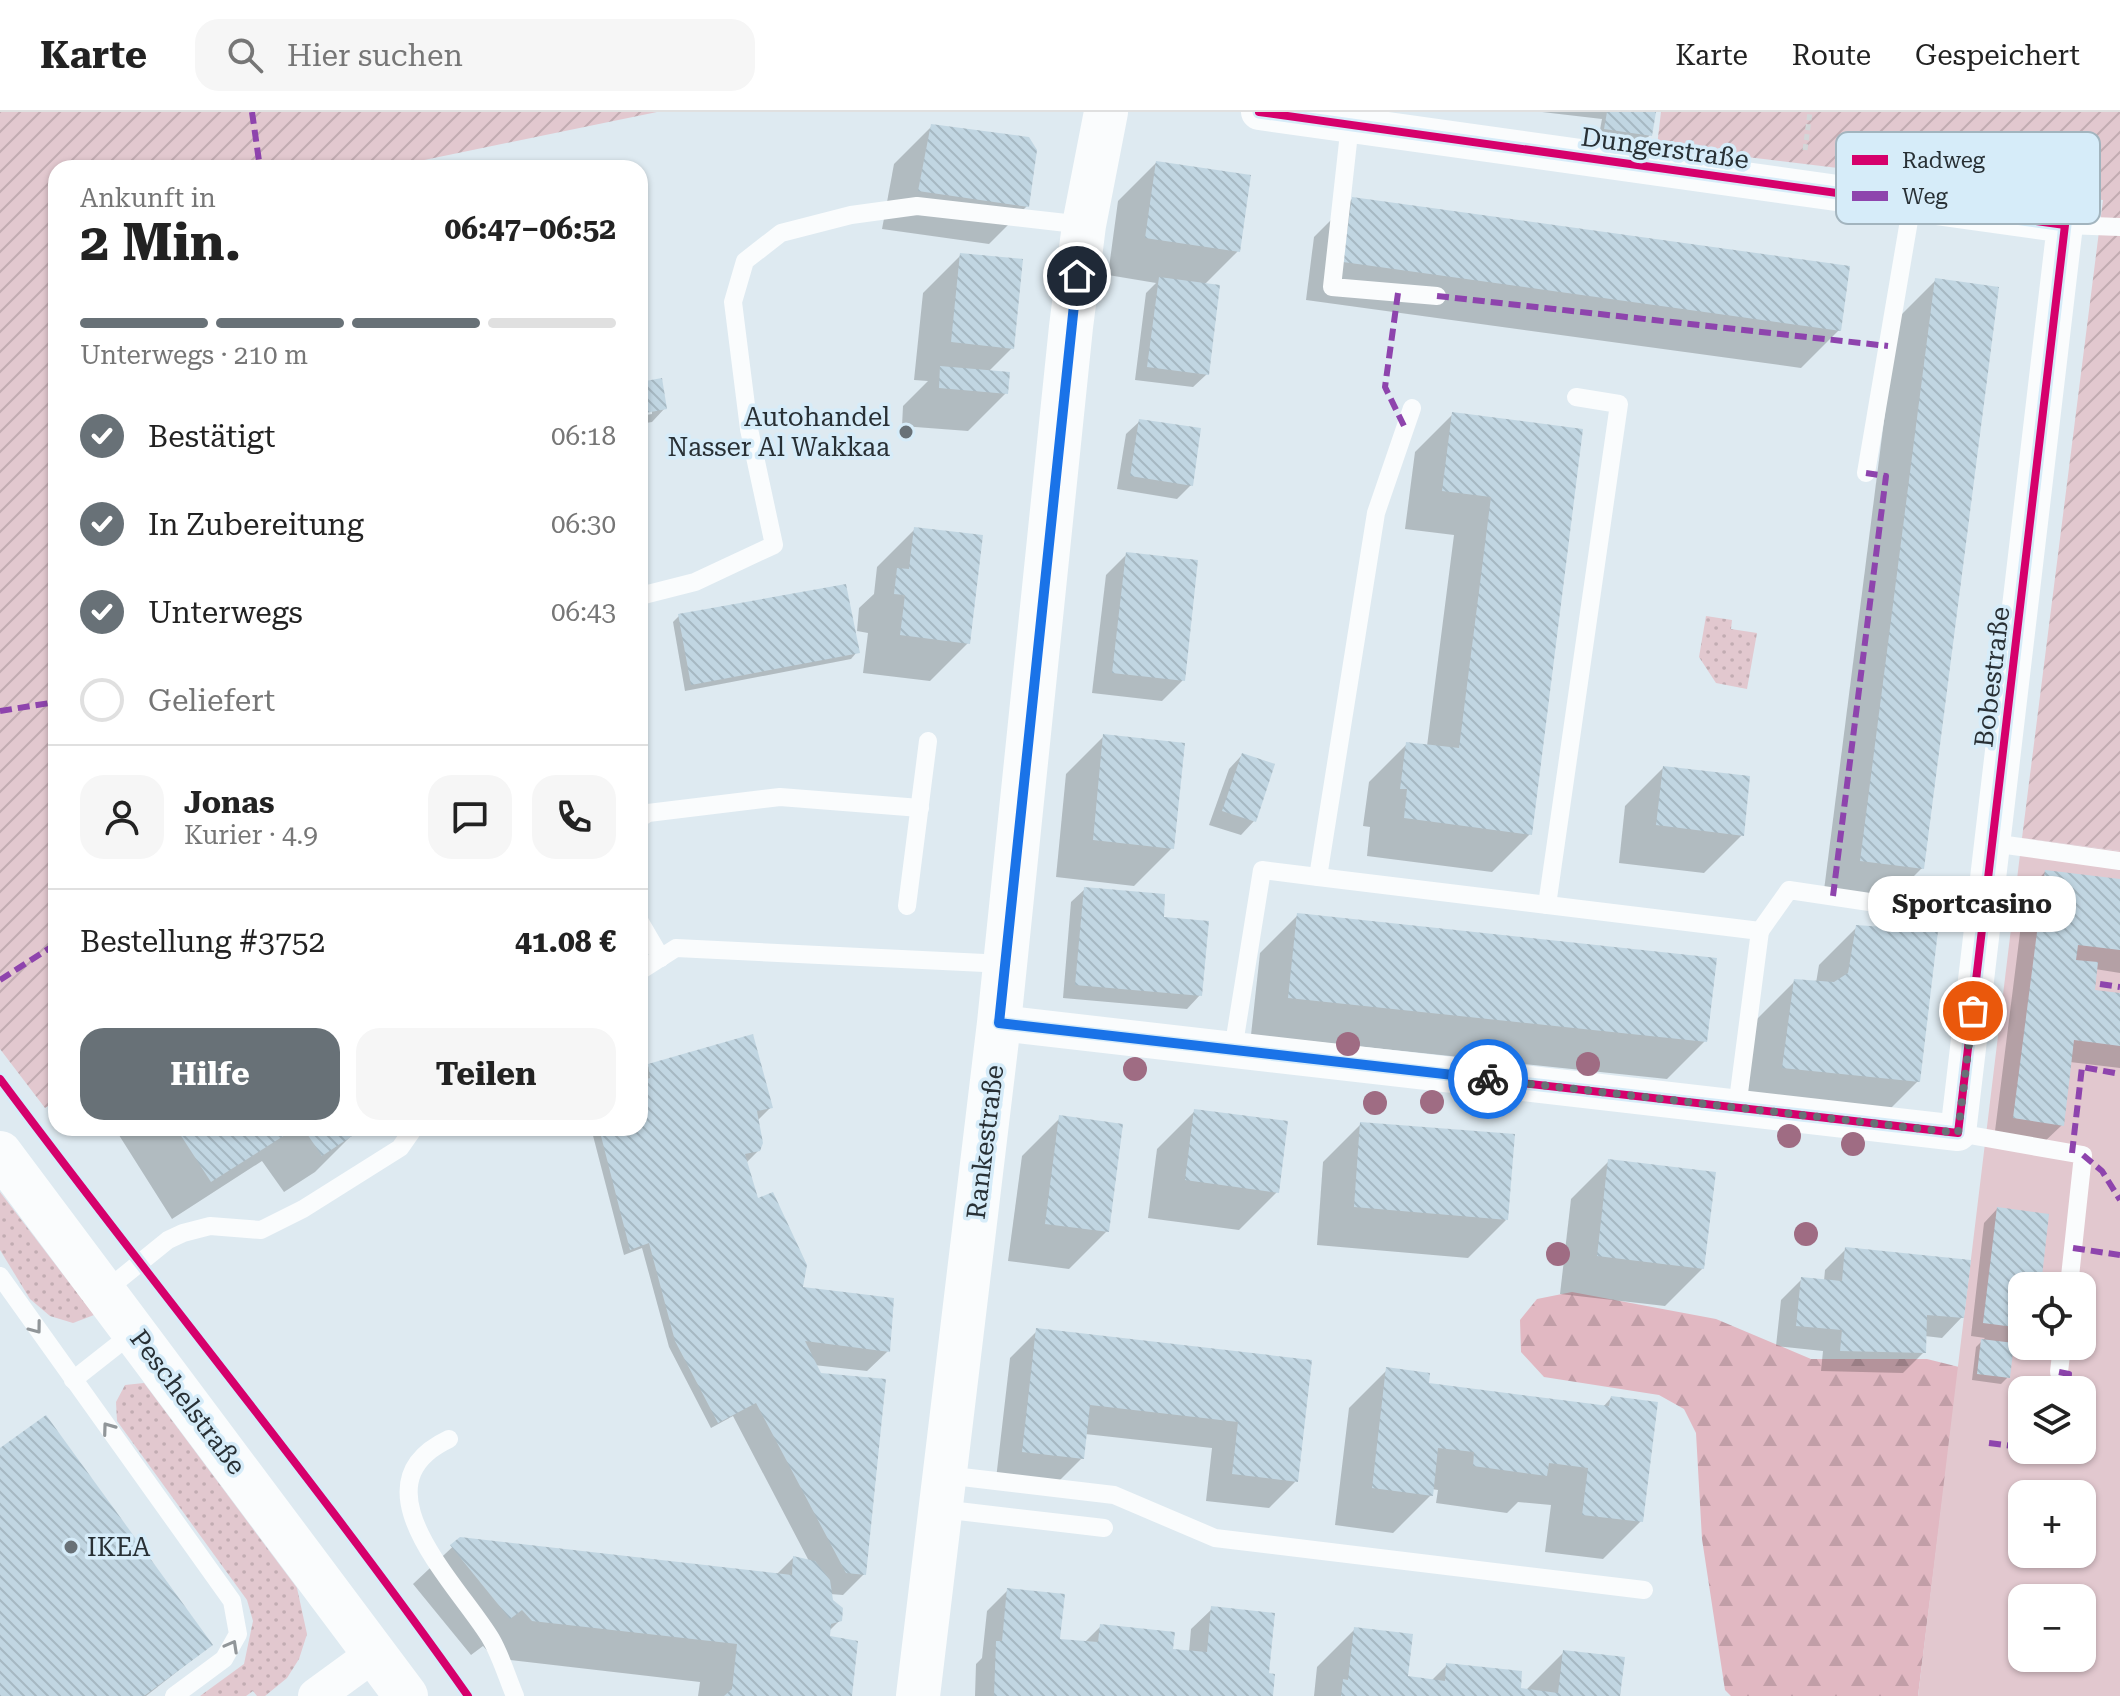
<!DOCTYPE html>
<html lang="de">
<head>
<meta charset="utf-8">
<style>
  :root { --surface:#fff; --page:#f6f6f6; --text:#222; --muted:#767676; --line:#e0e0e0; --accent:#687177 }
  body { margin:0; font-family:"Roboto Serif",serif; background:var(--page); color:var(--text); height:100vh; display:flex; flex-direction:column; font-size:30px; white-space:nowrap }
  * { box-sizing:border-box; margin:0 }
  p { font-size:26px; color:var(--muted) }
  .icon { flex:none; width:44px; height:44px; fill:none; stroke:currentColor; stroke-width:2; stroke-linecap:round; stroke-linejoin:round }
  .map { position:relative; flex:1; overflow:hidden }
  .panel { position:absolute; left:48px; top:48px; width:600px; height:976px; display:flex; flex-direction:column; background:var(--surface); border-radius:24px; box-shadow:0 2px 6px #0004 }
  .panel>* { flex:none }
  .buttons { position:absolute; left:2008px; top:1160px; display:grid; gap:16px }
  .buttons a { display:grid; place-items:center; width:88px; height:88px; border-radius:16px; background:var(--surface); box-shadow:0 2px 6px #0004; font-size:40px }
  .pin { position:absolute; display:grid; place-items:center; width:68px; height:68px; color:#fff; margin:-34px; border:4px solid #fff; border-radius:50%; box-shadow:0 2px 8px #0007 }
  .courier { position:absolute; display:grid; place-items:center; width:80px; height:80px; margin:-40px; border:6px solid #1a73e8; border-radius:50%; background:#fff; color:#222; box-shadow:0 2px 10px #0007 }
  .bubble { position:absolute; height:56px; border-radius:24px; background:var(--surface); box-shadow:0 2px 6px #0004; font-size:26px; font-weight:700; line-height:56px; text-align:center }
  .summary em { font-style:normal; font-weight:700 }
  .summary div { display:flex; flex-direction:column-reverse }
  .summary { display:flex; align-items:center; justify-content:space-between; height:136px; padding:0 32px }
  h1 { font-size:52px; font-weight:700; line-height:60px }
  .bar { display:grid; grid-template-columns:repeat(4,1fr); gap:12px 8px; align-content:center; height:96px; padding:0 32px }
  .bar i { height:10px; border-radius:6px; background:var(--line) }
  .bar .active { background:var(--accent) }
  .bar p { grid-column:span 4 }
  .line { display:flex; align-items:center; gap:20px; padding:0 32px; border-top:2px solid var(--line) }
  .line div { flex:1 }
  .round { display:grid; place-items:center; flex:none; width:84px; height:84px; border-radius:24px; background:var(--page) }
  ol { padding:0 32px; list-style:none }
  li { display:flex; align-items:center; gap:24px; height:88px }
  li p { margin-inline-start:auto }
  li .icon { padding:8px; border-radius:50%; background:var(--accent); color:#fff; stroke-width:4 }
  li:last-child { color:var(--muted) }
  li i { width:44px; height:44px; border:4px solid var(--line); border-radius:50% }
  .primary-button { display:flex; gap:16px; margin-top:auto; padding:16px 32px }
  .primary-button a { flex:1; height:92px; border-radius:24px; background:var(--accent); color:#fff; font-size:32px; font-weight:700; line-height:92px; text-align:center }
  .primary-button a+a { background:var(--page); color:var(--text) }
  header { display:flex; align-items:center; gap:48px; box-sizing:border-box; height:112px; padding:0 40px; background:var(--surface); border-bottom:2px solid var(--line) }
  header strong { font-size:38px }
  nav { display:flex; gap:44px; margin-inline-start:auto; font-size:28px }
  .search { width:560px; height:72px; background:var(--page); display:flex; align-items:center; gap:20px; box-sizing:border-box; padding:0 28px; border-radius:24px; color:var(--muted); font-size:30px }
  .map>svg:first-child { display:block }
</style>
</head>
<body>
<header>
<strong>Karte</strong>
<div class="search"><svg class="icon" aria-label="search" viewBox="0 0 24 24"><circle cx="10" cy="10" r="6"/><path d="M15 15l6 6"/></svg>Hier suchen</div>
<nav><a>Karte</a><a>Route</a><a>Gespeichert</a></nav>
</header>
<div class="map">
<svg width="2120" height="1584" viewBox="0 0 2120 1584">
  <defs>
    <pattern id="grass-dots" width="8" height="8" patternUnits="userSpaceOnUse" patternTransform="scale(2)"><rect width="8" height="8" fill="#e2c8cf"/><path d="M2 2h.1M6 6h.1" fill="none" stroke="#c2acb2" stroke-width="1.8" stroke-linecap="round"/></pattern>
    <pattern id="forest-firs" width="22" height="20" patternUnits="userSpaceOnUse" patternTransform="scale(2)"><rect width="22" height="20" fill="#e1b8c2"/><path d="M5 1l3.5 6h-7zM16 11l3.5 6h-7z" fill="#c19ea7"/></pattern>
    <pattern id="garden-furrows" width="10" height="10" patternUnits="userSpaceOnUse" patternTransform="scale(2)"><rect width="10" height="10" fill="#e2c8cf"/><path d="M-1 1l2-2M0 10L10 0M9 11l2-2" fill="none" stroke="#c2acb2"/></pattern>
    <pattern id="building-back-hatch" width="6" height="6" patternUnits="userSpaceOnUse" patternTransform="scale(2)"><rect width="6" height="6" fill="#c1d6e2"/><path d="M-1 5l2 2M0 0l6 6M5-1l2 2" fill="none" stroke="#a6b8c2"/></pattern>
  </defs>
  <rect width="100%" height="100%" fill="#deeaf1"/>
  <g fill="url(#grass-dots)">
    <polygon points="1706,504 1732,508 1731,517 1757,521 1747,577 1716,571 1699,545"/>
    <polygon points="0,1080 94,1203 73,1211 50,1204 30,1187 0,1138"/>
    <polygon points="144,1271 297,1476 307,1522 299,1547 287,1566 265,1584 257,1584 253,1579 246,1584 200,1584 244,1552 253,1509 247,1488 117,1309 116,1290 125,1273"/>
  </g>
  <polygon fill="url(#forest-firs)" points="1572,1180 1716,1207 1811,1247 1927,1247 1959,1255 1918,1584 1731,1584 1725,1578 1702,1427 1696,1321 1684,1297 1659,1283 1544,1265 1521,1240 1520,1208 1537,1187"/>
  <g fill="url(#garden-furrows)">
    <polygon points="0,0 657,0 405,52 406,56 56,56 56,989 45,996 0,937"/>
    <polygon points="1661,0 2120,0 2120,739 2022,726 2103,88 1657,34"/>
  </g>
  <path fill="#e2c8cf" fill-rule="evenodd" d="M2022 726 2120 739V1584H1918ZM2022 1174H2082V1234H2022ZM2022 1278H2082V1338H2022ZM2022 1382H2082V1442H2022ZM2022 1486H2082V1546H2022Z"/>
  <g fill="#0003">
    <polygon points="1542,0 1654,0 1650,23 1644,29 1599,23 1602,7"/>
    <polygon points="932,14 1027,94 989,132 882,117 894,52"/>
    <polygon points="1156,51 1238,139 1204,173 1207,262 1193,275 1135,268 1146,181 1156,171 1108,163 1118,89"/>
    <polygon points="1352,87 1839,218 1801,256 1306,188 1314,125"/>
    <polygon points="961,143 1012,236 988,260 1006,281 968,319 902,314 903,294 928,269 914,268 923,181"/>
    <polygon points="1935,169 1922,756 1884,794 1823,786 1897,207"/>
    <polygon points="640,272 665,296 652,310 640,312 640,304 652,302 652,297 640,300"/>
    <polygon points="1453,302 1581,319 1530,722 1492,760 1367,744 1370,715 1363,714 1369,670 1407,632 1427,634 1454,423 1405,417 1415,340"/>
    <polygon points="1140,309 1191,373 1177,387 1117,377 1126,322"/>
    <polygon points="915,417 968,531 930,569 863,561 868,521 857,519 859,496 874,482 877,455"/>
    <polygon points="1127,442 1183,568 1162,589 1092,581 1106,463"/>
    <polygon points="679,504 857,540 851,547 685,579 673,510"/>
    <polygon points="1104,624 1172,736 1134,774 1056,765 1066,662"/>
    <polygon points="1242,643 1254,709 1241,723 1209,713 1229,657"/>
    <polygon points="1663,656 1742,723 1704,761 1619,751 1625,694"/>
    <polygon points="2045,760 2120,769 2120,861 2095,857 2092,879 2120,883 2120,956 2070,950 2062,1013 2041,1033 1994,1027 2025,781"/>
    <polygon points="1085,777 1162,807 1200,883 1187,897 1063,886 1071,790"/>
    <polygon points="1298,803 1705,929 1667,967 1251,923 1260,841"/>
    <polygon points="1857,815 1918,969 1880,1007 1745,993 1757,907 1795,869 1816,871 1819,853"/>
    <polygon points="649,954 771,995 757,1009 759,1038 746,1051 757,1088 801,1177 888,1239 867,1259 814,1253 864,1462 843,1483 830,1482 840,1508 828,1520 850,1584 698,1584 700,1570 494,1546 483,1534 471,1543 413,1472 461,1427 776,1463 793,1446 809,1449 733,1304 711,1316 669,1235 642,1136 624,1143 591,1016 640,1016 640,963"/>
    <polygon points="1195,999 1277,1080 1239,1118 1148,1106 1157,1037"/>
    <polygon points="1060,1006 1107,1119 1069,1157 1008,1149 1022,1044"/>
    <polygon points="1361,1012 1506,1108 1468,1146 1317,1133 1323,1050"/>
    <polygon points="120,1016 350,1016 353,1022 315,1060 284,1080 262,1049 172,1107 117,1020"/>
    <polygon points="1609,1049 1703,1156 1665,1194 1560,1182 1571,1087"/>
    <polygon points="1997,1097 2039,1174 2022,1174 2022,1228 2012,1229 2008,1265 2001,1272 1972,1268 1976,1235 1985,1226 1971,1224 1984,1111"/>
    <polygon points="1846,1137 1962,1205 1942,1226 1925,1224 1924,1240 1903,1261 1821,1259 1823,1239 1776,1234 1781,1188 1802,1167 1824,1169 1825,1158"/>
    <polygon points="1037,1219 1310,1250 1296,1369 1269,1396 1206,1389 1212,1336 1085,1322 1082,1346 1055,1373 996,1367 1010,1246"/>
    <polygon points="1387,1258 1426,1273 1603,1295 1611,1286 1641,1409 1603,1447 1545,1440 1551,1393 1518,1390 1507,1401 1436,1391 1438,1378 1432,1377 1431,1383 1393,1421 1335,1413 1349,1296"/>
    <polygon points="0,1339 211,1533 146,1584 0,1584"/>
    <polygon points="1008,1478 1058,1528 1084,1531 1101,1514 1171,1538 1189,1540 1191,1517 1212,1497 1267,1563 1271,1584 975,1584 976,1552 982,1546 987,1499"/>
    <polygon points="1355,1517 1406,1566 1431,1569 1447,1553 1525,1579 1564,1540 1623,1547 1620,1584 1314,1584 1317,1555"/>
  </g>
  <g fill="url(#building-back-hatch)">
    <polygon points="1607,0 1656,0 1652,24 1604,17"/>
    <polygon points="931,12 1029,25 1037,38 1029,95 918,79"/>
    <polygon points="1156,49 1251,63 1240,140 1145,126"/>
    <polygon points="1352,85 1850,154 1841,219 1343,150"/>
    <polygon points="960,141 1023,147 1014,237 951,230"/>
    <polygon points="1159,165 1220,173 1209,263 1147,255"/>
    <polygon points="1935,166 1999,175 1924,757 1860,749"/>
    <polygon points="940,254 1010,260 1008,282 939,276"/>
    <polygon points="662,266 667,297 640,302 640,270"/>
    <polygon points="1452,300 1583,317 1532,723 1404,706 1407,677 1400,677 1406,630 1459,636 1491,385 1442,379"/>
    <polygon points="1139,307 1201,316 1193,374 1130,364"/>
    <polygon points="914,415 983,423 970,532 900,523 905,483 894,482 897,456 909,457"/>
    <polygon points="1126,440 1198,448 1185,569 1112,561"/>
    <polygon points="846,472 860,541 691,573 678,502"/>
    <polygon points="1103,622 1185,631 1174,737 1093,728"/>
    <polygon points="1242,641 1275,652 1256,710 1222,699"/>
    <polygon points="1663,654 1750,664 1744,724 1656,713"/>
    <polygon points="2045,758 2120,767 2120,838 2078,833 2076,848 2098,850 2095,878 2120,881 2120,934 2074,928 2064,1014 2013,1006"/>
    <polygon points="1084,775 1165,782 1164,805 1209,809 1202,884 1075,873"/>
    <polygon points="1297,801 1717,846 1707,930 1288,886"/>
    <polygon points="1856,813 1938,819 1920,970 1782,956 1794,867 1834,870 1848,861"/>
    <polygon points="753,922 773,996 757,999 763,1031 760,1039 745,1042 758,1086 773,1080 807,1153 803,1175 894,1186 890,1240 805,1229 821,1261 886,1267 866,1463 846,1461 756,1291 718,1311 675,1229 649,1131 630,1138 599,1016 640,1016 640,969 650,966 648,952"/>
    <polygon points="1194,997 1288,1009 1279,1081 1185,1068"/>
    <polygon points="1059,1003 1123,1012 1109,1120 1045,1112"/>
    <polygon points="1360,1010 1515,1022 1508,1108 1354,1095"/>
    <polygon points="176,1016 296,1016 211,1070"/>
    <polygon points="303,1016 352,1016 355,1022 322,1044"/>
    <polygon points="1608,1047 1716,1060 1704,1157 1597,1144"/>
    <polygon points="1997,1095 2049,1102 2041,1174 2022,1174 2022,1216 1983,1211"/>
    <polygon points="1845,1135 1971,1148 1964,1206 1927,1203 1926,1241 1840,1239 1842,1218 1796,1214 1801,1165 1842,1169"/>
    <polygon points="1036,1216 1312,1248 1298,1370 1232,1362 1238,1310 1090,1293 1084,1347 1022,1340"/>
    <polygon points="1981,1227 2014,1231 2010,1266 1977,1262"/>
    <polygon points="1386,1255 1430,1261 1429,1271 1609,1294 1611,1284 1658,1290 1643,1410 1582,1403 1588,1356 1549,1351 1547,1364 1473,1354 1474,1340 1438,1336 1433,1384 1372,1376"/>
    <polygon points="46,1303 213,1533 144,1584 0,1584 0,1336"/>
    <polygon points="460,1425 792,1463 793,1444 815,1449 830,1468 833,1488 843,1496 842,1509 831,1512 830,1524 858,1529 852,1584 724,1584 732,1577 737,1532 532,1509 522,1498 510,1507 450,1433"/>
    <polygon points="1007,1476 1065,1482 1060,1527 1098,1530 1100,1512 1175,1520 1173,1537 1207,1540 1211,1494 1275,1501 1269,1561 1275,1562 1273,1584 994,1584 996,1529 1002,1529"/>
    <polygon points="1354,1515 1413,1522 1408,1564 1445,1569 1446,1551 1522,1559 1521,1576 1558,1581 1563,1538 1625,1545 1620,1584 1341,1584 1343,1567 1348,1568"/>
  </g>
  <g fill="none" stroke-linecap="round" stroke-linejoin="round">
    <polyline stroke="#d3d6d8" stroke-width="5" stroke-dasharray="6 4" stroke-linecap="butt" points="1805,38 1810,0"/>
    <g stroke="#fafcfd" stroke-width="18">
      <polyline points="1350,12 1332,175 1437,184"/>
      <polyline points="2065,113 2120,115"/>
      <polyline points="1866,361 1912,91"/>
      <polyline points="640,484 695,470 774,433 749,317 733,190 745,149 781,121 851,103 917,94 1084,113"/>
      <polyline points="640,706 648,701 780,685 920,696"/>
      <polyline points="1992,731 2120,749"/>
      <polyline points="1318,765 1760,819 1737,996"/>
      <polyline points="1547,793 1619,292 1576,285"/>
      <polyline points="907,794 928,629"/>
      <polyline points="640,810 661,846"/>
      <polyline points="1760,819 1789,778 1983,807"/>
      <polyline points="640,859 676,836 1005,852"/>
      <polyline points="1233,938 1262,758 1318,765 1376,401 1412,296"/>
      <polyline points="1958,1021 2083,1043 2069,1174"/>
      <polyline points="0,1164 232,1489 238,1522 224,1547 174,1584"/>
      <polyline points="105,1179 168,1128 183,1121 210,1114 261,1118 303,1097 400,1036 414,1016"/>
      <polyline points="2059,1260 2062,1234"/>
      <polyline points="73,1268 134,1220"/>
      <path d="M449 1327C351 1373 458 1472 491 1527 501 1544 507 1565 515 1584"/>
      <polyline points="945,1363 1114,1383 1215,1426 1644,1478"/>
      <polyline points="941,1397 1104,1416"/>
    </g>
    <g stroke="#fafcfd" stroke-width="36">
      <polyline points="999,911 1958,1021 2065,113 1259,0"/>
      <polyline points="316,1584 375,1541"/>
    </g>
    <g stroke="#fafcfd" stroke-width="44">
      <polyline points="0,1041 406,1584"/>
      <polyline points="918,1584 999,911 1071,215 1084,113 1106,0"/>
    </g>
    <g stroke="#8e44ad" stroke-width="6" stroke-dasharray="12 6" stroke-linecap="butt">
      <polyline points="252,0 260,56"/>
      <polyline points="1398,181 1385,275 1405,316"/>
      <polyline points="1437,184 1888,234"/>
      <polyline points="0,599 56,590"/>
      <polyline points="1833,784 1886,364 1866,361"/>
      <polyline points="0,868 56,832"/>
      <polyline points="2100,872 2120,875"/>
      <polyline points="2072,1041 2082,955 2120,962"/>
      <polyline points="2083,1043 2102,1059 2120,1088"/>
      <polyline points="2073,1136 2120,1143"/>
      <polyline points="2059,1260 2069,1262 2067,1278"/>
      <polyline points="1989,1331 2022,1335"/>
      <polyline points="2045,1338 2062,1338"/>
    </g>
    <g stroke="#d6ecf9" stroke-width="13">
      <g id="cycleway">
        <polyline points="999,911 1958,1021 2065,113 1259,0"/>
        <path d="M0 967C154 1174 319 1373 468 1584"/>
      </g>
    </g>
    <use href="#cycleway" stroke="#d6006c" stroke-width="8"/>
  </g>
  <g fill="#9f6c83">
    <circle cx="1348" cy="932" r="12"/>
    <circle cx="1588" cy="952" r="12"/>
    <circle cx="1135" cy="957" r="12"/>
    <circle cx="1432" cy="990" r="12"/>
    <circle cx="1375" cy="991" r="12"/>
    <circle cx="1789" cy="1024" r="12"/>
    <circle cx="1853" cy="1032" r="12"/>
    <circle cx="1806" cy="1122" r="12"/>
    <circle cx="1558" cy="1142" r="12"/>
  </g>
  <defs><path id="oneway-chevron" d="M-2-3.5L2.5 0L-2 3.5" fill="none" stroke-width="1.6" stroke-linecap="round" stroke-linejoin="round" transform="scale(2)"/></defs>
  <g stroke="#919699">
    <use href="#oneway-chevron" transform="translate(36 1216) rotate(53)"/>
    <use href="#oneway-chevron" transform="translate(108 1316) rotate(-126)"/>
    <use href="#oneway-chevron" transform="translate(232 1534) rotate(-61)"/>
  </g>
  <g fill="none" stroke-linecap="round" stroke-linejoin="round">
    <polyline stroke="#687177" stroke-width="8" stroke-dasharray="0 14.4" points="1488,967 1958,1021 1973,899"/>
    <polyline stroke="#1a73e8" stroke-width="10" points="1077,164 999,911 1488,967"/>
  </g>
  <g fill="#687177" stroke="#d6ecf9" stroke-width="3">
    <circle cx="906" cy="320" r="8"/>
    <circle cx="71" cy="1435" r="8"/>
  </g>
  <g text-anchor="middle" stroke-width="7" stroke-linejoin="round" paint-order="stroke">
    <g font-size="26" fill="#283035" stroke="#d6ecf9">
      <text transform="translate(1665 36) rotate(8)" y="9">Dungerstraße</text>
      <text transform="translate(1992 565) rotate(-83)" y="9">Bobestraße</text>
      <text transform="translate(985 1030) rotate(-83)" y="9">Rankestraße</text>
      <text transform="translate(188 1290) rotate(53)" y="9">Peschelstraße</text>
    </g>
    <g font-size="26" fill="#283035" stroke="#d6ecf9" text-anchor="end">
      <text x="890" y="314">Autohandel<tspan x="890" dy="30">Nasser Al Wakkaa</tspan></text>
      <text x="87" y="1444" text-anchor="start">IKEA</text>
    </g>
  </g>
  <rect x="1836" y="20" width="264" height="92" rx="12" fill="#d6ecf9" stroke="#a2b4be" stroke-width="2"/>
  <rect x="1852" y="43" width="36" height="10" fill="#d6006c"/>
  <rect x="1852" y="79" width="36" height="10" fill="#8e44ad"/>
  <g font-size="22" fill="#283035">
    <text x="1902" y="56">Radweg</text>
    <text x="1902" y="92">Weg</text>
  </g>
</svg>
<div class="buttons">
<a><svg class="icon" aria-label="locate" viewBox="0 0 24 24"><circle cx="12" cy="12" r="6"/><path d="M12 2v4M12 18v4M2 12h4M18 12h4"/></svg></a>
<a><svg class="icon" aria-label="layers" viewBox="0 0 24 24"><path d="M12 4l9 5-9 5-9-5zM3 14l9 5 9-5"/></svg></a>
<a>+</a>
<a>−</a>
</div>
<div class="pin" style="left:1973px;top:899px;background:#ea580c"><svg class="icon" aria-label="bag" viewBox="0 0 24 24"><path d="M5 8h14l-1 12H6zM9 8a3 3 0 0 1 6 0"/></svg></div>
<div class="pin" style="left:1077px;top:164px;background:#1f2937"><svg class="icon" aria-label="home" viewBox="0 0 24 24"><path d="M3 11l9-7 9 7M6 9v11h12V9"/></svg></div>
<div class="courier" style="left:1488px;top:967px"><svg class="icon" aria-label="bike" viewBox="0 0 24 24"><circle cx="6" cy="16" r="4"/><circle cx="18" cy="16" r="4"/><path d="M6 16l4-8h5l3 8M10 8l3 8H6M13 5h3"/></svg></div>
<div class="bubble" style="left:1868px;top:764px;width:208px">Sportcasino</div>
<section class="panel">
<div class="summary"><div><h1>2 Min.</h1><p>Ankunft in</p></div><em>06:47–06:52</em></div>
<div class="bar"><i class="active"></i><i class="active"></i><i class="active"></i><i></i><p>Unterwegs · 210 m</p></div>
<ol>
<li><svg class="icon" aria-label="check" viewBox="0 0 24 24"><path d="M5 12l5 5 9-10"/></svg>Bestätigt<p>06:18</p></li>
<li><svg class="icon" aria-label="check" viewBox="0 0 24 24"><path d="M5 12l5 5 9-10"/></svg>In Zubereitung<p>06:30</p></li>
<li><svg class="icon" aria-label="check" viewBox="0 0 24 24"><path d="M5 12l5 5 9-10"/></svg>Unterwegs<p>06:43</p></li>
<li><i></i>Geliefert</li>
</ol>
<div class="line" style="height:144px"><a class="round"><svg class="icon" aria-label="person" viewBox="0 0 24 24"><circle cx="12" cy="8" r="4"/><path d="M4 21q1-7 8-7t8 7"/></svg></a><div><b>Jonas</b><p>Kurier · 4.9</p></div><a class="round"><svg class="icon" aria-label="chat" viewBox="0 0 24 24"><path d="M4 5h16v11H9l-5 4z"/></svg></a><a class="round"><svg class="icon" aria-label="phone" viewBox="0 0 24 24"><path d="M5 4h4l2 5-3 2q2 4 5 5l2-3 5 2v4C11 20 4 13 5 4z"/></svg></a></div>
<div class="line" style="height:104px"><div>Bestellung #3752</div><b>41.08 €</b></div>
<div class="primary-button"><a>Hilfe</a><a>Teilen</a></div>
</section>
</div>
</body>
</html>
